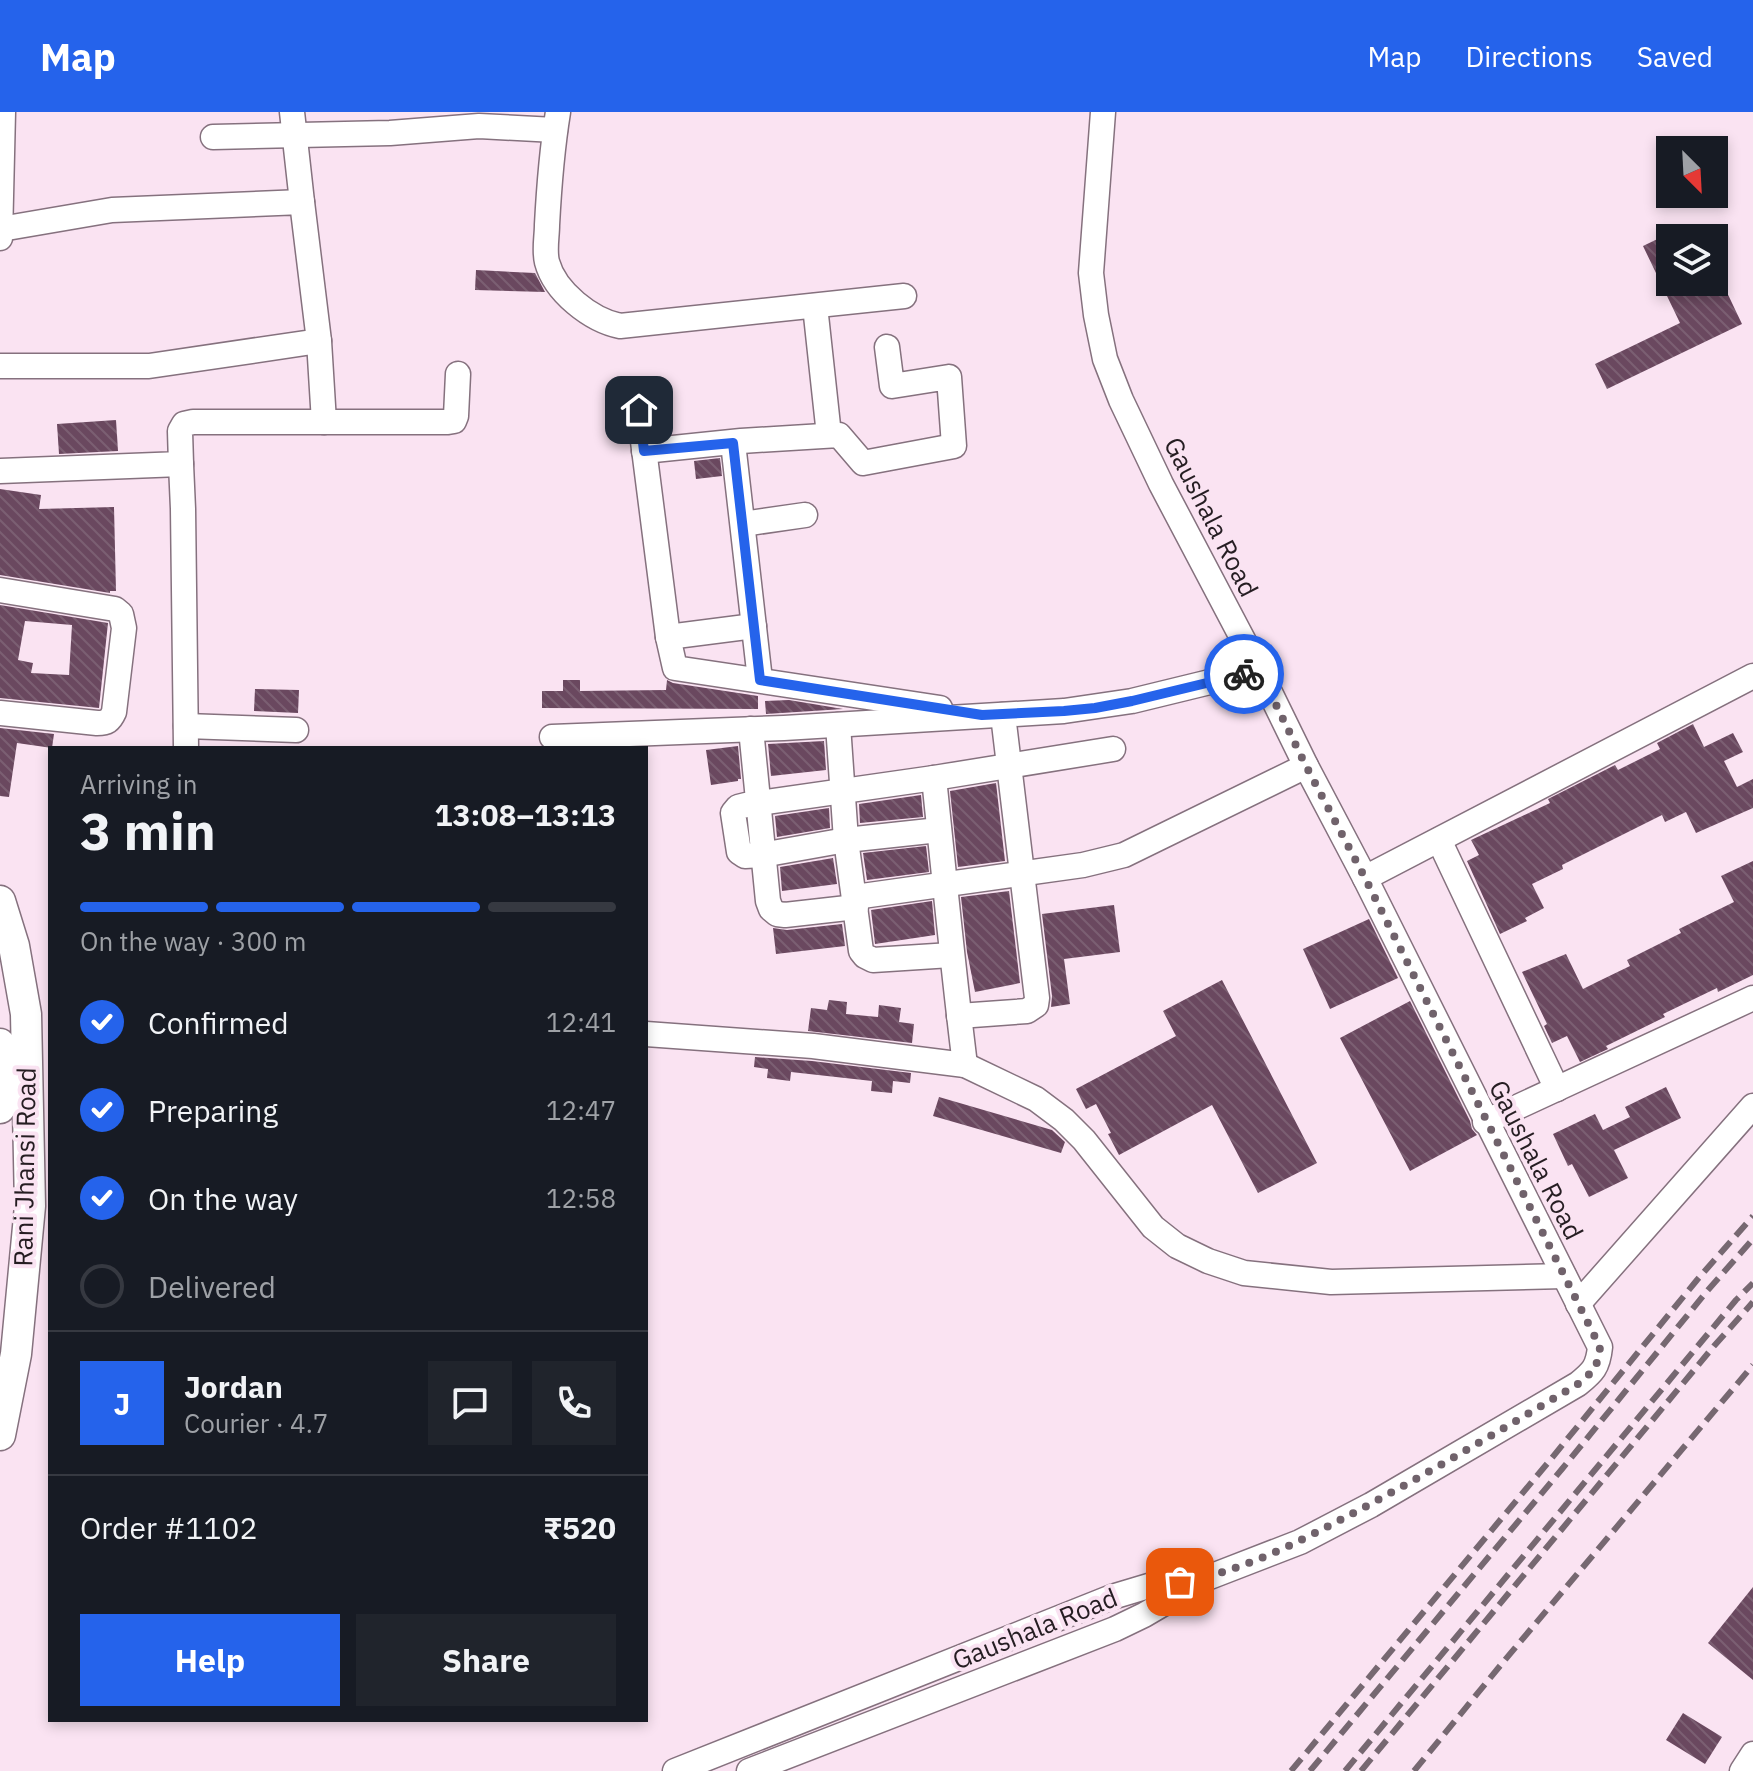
<!DOCTYPE html>
<html lang="en">
<head>
<meta charset="utf-8">
<style>
  :root { --surface:#171b24; --page:#20242c; --text:#f1f3f6; --muted:#9ea1a6; --line:#363941; --accent:#2563eb }
  body { margin:0; font-family:"IBM Plex Sans",sans-serif; background:var(--page); color:var(--text); height:100vh; display:flex; flex-direction:column; font-size:30px; white-space:nowrap }
  * { box-sizing:border-box; margin:0 }
  p { font-size:26px; color:var(--muted) }
  .icon { flex:none; width:44px; height:44px; fill:none; stroke:currentColor; stroke-width:2; stroke-linecap:round; stroke-linejoin:round }
  .map { position:relative; flex:1; overflow:hidden }
  .panel { position:absolute; left:48px; top:634px; width:600px; height:976px; display:flex; flex-direction:column; background:var(--surface); border-radius:0px; box-shadow:0 4px 12px #0003 }
  .panel>* { flex:none }
  .needle { width:52px; rotate:156deg }
  .controls { position:absolute; left:1656px; top:24px; display:grid; gap:16px }
  .controls a { display:grid; place-items:center; width:72px; height:72px; border-radius:0px; background:var(--surface); box-shadow:0 4px 12px #0003; font-size:40px }
  .pin { position:absolute; display:grid; place-items:center; width:68px; height:68px; color:#fff; margin:-34px; border-radius:16px; box-shadow:0 4px 12px #0006 }
  .courier { position:absolute; display:grid; place-items:center; width:80px; height:80px; margin:-40px; border:6px solid #2563eb; border-radius:50%; background:#fff; color:#222; box-shadow:0 2px 10px #0007 }
  .headline em { font-style:normal; font-weight:800 }
  .headline div { display:flex; flex-direction:column-reverse }
  .headline { display:flex; align-items:center; justify-content:space-between; height:136px; padding:0 32px }
  h1 { font-size:52px; font-weight:800; line-height:60px }
  .bar { display:grid; grid-template-columns:repeat(4,1fr); gap:12px 8px; align-content:center; height:96px; padding:0 32px }
  .bar i { height:10px; border-radius:6px; background:var(--line) }
  .bar .selected { background:var(--accent) }
  .bar p { grid-column:span 4 }
  .line { display:flex; align-items:center; gap:20px; padding:0 32px; border-top:2px solid var(--line) }
  .line div { flex:1 }
  .round { display:grid; place-items:center; flex:none; width:84px; height:84px; border-radius:0px; background:var(--page) }
  ol { padding:0 32px; list-style:none }
  li { display:flex; align-items:center; gap:24px; height:88px }
  li p { margin-inline-start:auto }
  li .icon { padding:8px; border-radius:50%; background:var(--accent); color:#fff; stroke-width:4 }
  li:last-child { color:var(--muted) }
  li i { width:44px; height:44px; border:4px solid var(--line); border-radius:50% }
  .primary-button { display:flex; gap:16px; margin-top:auto; padding:16px 32px }
  .primary-button a { flex:1; height:92px; border-radius:0px; background:var(--accent); color:#fff; font-size:32px; font-weight:800; line-height:92px; text-align:center }
  .primary-button a+a { background:var(--page); color:var(--text) }
  header { display:flex; align-items:center; gap:48px; box-sizing:border-box; height:112px; padding:0 40px; background:var(--accent); color:#fff }
  header strong { font-size:38px }
  nav { display:flex; gap:44px; margin-inline-start:auto; font-size:28px }
  .map>svg:first-child { display:block }
</style>
</head>
<body>
<header>
<strong>Map</strong>
<nav><a>Map</a><a>Directions</a><a>Saved</a></nav>
</header>
<div class="map">
<svg width="1753" height="1659" viewBox="0 0 1753 1659">
  <defs>
    <pattern id="building-back-hatch" width="6" height="6" patternUnits="userSpaceOnUse" patternTransform="scale(2)"><rect width="6" height="6" fill="#6a485f"/><path d="M-1 5l2 2M0 0l6 6M5-1l2 2" fill="none" stroke="#7b5f72"/></pattern>
  </defs>
  <rect width="100%" height="100%" fill="#fae3f2"/>
  <g fill="url(#building-back-hatch)" fill-rule="evenodd">
    <polygon points="1670,121 1670,170 1722,170 1742,212 1607,277 1595,252 1680,211 1643,134"/>
    <polygon points="476,158 535,161 545,180 475,178"/>
    <polygon points="116,308 118,339 59,342 57,312"/>
    <polygon points="720,346 722,364 696,367 694,349"/>
    <polygon points="0,377 41,383 39,397 114,395 116,479 110,479 110,481 0,463"/>
    <path d="M0 493 108 511 99 596 0 586ZM25 509 72 513 69 563 31 561 33 551 18 548Z"/>
    <polygon points="563,568 580,568 580,579 666,578 667,568 673,571 758,584 758,597 542,596 542,579 563,579"/>
    <polygon points="255,577 299,578 298,601 254,599"/>
    <polygon points="789,588 843,597 766,602 765,589"/>
    <polygon points="1693,612 1704,635 1733,621 1743,640 1724,649 1737,675 1753,667 1753,696 1696,721 1686,700 1665,710 1662,703 1562,753 1563,757 1532,772 1544,796 1525,806 1527,809 1500,822 1467,749 1479,743 1471,728 1550,691 1548,687 1615,653 1618,658 1660,637 1657,631"/>
    <polygon points="0,616 54,622 52,636 17,631 9,685 0,684"/>
    <polygon points="824,629 826,658 771,664 768,632"/>
    <polygon points="738,634 741,667 738,667 738,669 711,673 706,638"/>
    <polygon points="996,671 1005,749 958,755 950,679"/>
    <polygon points="921,683 923,705 860,711 859,692"/>
    <polygon points="829,696 830,716 777,725 775,704"/>
    <polygon points="926,734 929,760 867,768 863,741"/>
    <polygon points="833,746 837,772 782,779 780,755"/>
    <polygon points="1753,749 1753,863 1718,880 1717,876 1663,902 1665,905 1606,934 1608,937 1580,950 1567,924 1552,931 1544,914 1547,912 1522,860 1566,842 1583,877 1599,869 1630,854 1627,848 1681,821 1679,817 1734,790 1721,764"/>
    <polygon points="1009,779 1020,871 975,880 967,840 961,785"/>
    <polygon points="932,789 935,823 875,832 871,798"/>
    <polygon points="1114,793 1120,840 1064,847 1070,892 1051,895 1052,884 1042,802"/>
    <polygon points="1369,807 1398,866 1330,897 1303,837"/>
    <polygon points="842,812 845,834 776,842 773,816 787,818"/>
    <polygon points="1222,868 1317,1051 1258,1081 1212,993 1119,1043 1108,1022 1111,1021 1096,992 1086,997 1076,977 1176,924 1163,899"/>
    <polygon points="829,888 847,890 846,902 878,905 879,893 901,896 899,910 914,912 912,931 808,919 811,896 827,898"/>
    <polygon points="1410,889 1470,1009 1472,1017 1477,1023 1410,1059 1340,926"/>
    <polygon points="755,945 812,949 911,961 910,971 893,969 892,981 871,979 872,969 791,960 790,969 767,966 768,957 754,955"/>
    <polygon points="1666,975 1681,1006 1614,1038 1628,1066 1589,1085 1572,1052 1568,1054 1553,1022 1595,1002 1603,1018 1630,1005 1625,995"/>
    <polygon points="939,985 1052,1018 1065,1030 1061,1041 933,1004"/>
    <polygon points="1753,1475 1753,1568 1708,1531"/>
    <polygon points="1683,1601 1722,1625 1705,1652 1666,1628"/>
  </g>
  <g fill="none" stroke-linecap="round" stroke-linejoin="round">
    <g stroke="#85717e" stroke-width="27">
      <g id="minor">
        <polyline points="292,0 302,90"/>
        <path d="M558 0C552 37 549 75 547 113 547 125 544 138 547 150 555 180 591 208 620 214L904 184"/>
        <polyline points="213,25 390,21 479,14 555,18"/>
        <polyline points="0,126 3,0"/>
        <polyline points="815,194 829,323"/>
        <polyline points="319,229 324,310"/>
        <polyline points="0,254 149,254 319,229 302,90 112,98 1,117"/>
        <polyline points="639,298 668,525 675,556 940,596"/>
        <polyline points="733,331 760,568"/>
        <polyline points="644,339 741,329 839,323 863,351 954,334 949,265 892,274 887,235"/>
        <polyline points="181,352 183,397 186,636"/>
        <polyline points="0,359 181,352 180,319 184,312 193,310 448,310 454,309 456,304 458,262"/>
        <polyline points="743,412 805,403"/>
        <path d="M0 478 115 497 121 502 124 516 114 600C110 609 107 611 97 611L0 601"/>
        <polyline points="668,525 754,514"/>
        <polyline points="838,613 846,728 861,839 865,844 873,848 951,843"/>
        <polyline points="186,614 296,618"/>
        <polyline points="751,617 768,789 771,797 777,802 785,803 856,795"/>
        <polyline points="552,625 784,616 1064,599 1132,589 1259,558"/>
        <path d="M934 666C944 762 953 857 965 953"/>
        <polyline points="939,718 846,728 762,743 745,744 739,740 733,701 738,695 746,693 934,666 1113,637"/>
        <polyline points="1439,728 1557,977"/>
        <polyline points="1365,766 1753,564"/>
        <polyline points="855,785 1083,753 1124,743 1306,654"/>
        <polyline points="959,904 1027,899 1036,893 1037,886 1003,603"/>
        <polyline points="646,922 813,934 965,953 1036,987 1064,1008 1084,1028 1153,1115 1177,1134 1208,1149 1244,1161 1331,1170 1564,1164"/>
        <polyline points="1485,1010 1753,886"/>
        <polyline points="1578,1192 1753,994"/>
        <polyline points="675,1659 1112,1485 1152,1473 1197,1468"/>
        <path d="M749 1659 1115 1517 1144 1503 1207 1466 1300 1430 1371 1393 1578 1272C1593 1260 1598 1255 1600 1235L1365 766 1306 654 1259 558 1161 372 1121 288 1105 247 1096 203 1091 161 1103 0"/>
        <polyline points="1742,1659 1753,1642"/>
      </g>
    </g>
    <g stroke="#85717e" stroke-width="33">
      <g id="major">
        <polyline points="0,789 14,834 26,902 30,1094 16,1242 0,1323"/>
        <polyline points="0,932 0,996"/>
      </g>
    </g>
    <use href="#minor" stroke="#fff" stroke-width="24"/>
    <use href="#major" stroke="#fff" stroke-width="30"/>
    <g stroke="#766871" stroke-width="6" stroke-dasharray="16 8" stroke-linecap="butt">
      <polyline points="1291,1659 1551,1347 1697,1168 1753,1104"/>
      <polyline points="1310,1659 1562,1357 1708,1178 1753,1127"/>
      <polyline points="1345,1659 1736,1188 1753,1171"/>
      <polyline points="1361,1659 1714,1234 1753,1190"/>
      <polyline points="1414,1659 1504,1549 1753,1253"/>
    </g>
  </g>
  <g fill="none" stroke-linecap="round" stroke-linejoin="round">
    <path stroke="#70626b" stroke-width="8" stroke-dasharray="0 14.4" d="M1180 1470C1235 1462 1295 1432 1344 1406 1424 1364 1501 1318 1578 1272 1593 1260 1598 1255 1600 1235L1365 766 1306 654 1259 558 1244 562"/>
    <polyline stroke="#2563eb" stroke-width="10" points="639,298 644,339 733,331 760,568 982,603 1064,599 1095,596 1132,589 1244,562"/>
  </g>
  <g text-anchor="middle" stroke-width="8" stroke-linejoin="round" paint-order="stroke">
    <g font-size="26" fill="#251d22" stroke="#fae3f2">
      <text transform="translate(1211 405) rotate(63)" y="9">Gaushala Road</text>
      <text transform="translate(1536 1048) rotate(63)" y="9">Gaushala Road</text>
      <text transform="translate(25 1055) rotate(-89)" y="9">Rani Jhansi Road</text>
      <text transform="translate(1035 1517) rotate(-22)" y="9">Gaushala Road</text>
    </g>
  </g>
</svg>
<div class="controls">
<a><svg class="needle" viewBox="-14 -14 28 28"><path d="M0-13l5 13h-10z" fill="#e53935"/><path d="M0 13l5-13h-10z" fill="#9ea1a6"/></svg></a>
<a><svg class="icon" aria-label="layers" viewBox="0 0 24 24"><path d="M12 4l9 5-9 5-9-5zM3 14l9 5 9-5"/></svg></a>
</div>
<div class="pin" style="left:1180px;top:1470px;background:#ea580c"><svg class="icon" aria-label="bag" viewBox="0 0 24 24"><path d="M5 8h14l-1 12H6zM9 8a3 3 0 0 1 6 0"/></svg></div>
<div class="pin" style="left:639px;top:298px;background:#1f2937"><svg class="icon" aria-label="home" viewBox="0 0 24 24"><path d="M3 11l9-7 9 7M6 9v11h12V9"/></svg></div>
<div class="courier" style="left:1244px;top:562px"><svg class="icon" aria-label="bike" viewBox="0 0 24 24"><circle cx="6" cy="16" r="4"/><circle cx="18" cy="16" r="4"/><path d="M6 16l4-8h5l3 8M10 8l3 8H6M13 5h3"/></svg></div>
<section class="panel">
<div class="headline"><div><h1>3 min</h1><p>Arriving in</p></div><em>13:08–13:13</em></div>
<div class="bar"><i class="selected"></i><i class="selected"></i><i class="selected"></i><i></i><p>On the way · 300 m</p></div>
<ol>
<li><svg class="icon" aria-label="check" viewBox="0 0 24 24"><path d="M5 12l5 5 9-10"/></svg>Confirmed<p>12:41</p></li>
<li><svg class="icon" aria-label="check" viewBox="0 0 24 24"><path d="M5 12l5 5 9-10"/></svg>Preparing<p>12:47</p></li>
<li><svg class="icon" aria-label="check" viewBox="0 0 24 24"><path d="M5 12l5 5 9-10"/></svg>On the way<p>12:58</p></li>
<li><i></i>Delivered</li>
</ol>
<div class="line" style="height:144px"><b class="round" style="background:var(--accent);color:#fff">J</b><div><b>Jordan</b><p>Courier · 4.7</p></div><a class="round"><svg class="icon" aria-label="chat" viewBox="0 0 24 24"><path d="M4 5h16v11H9l-5 4z"/></svg></a><a class="round"><svg class="icon" aria-label="phone" viewBox="0 0 24 24"><path d="M5 4h4l2 5-3 2q2 4 5 5l2-3 5 2v4C11 20 4 13 5 4z"/></svg></a></div>
<div class="line" style="height:104px"><div>Order #1102</div><b>₹520</b></div>
<div class="primary-button"><a>Help</a><a>Share</a></div>
</section>
</div>
</body>
</html>
